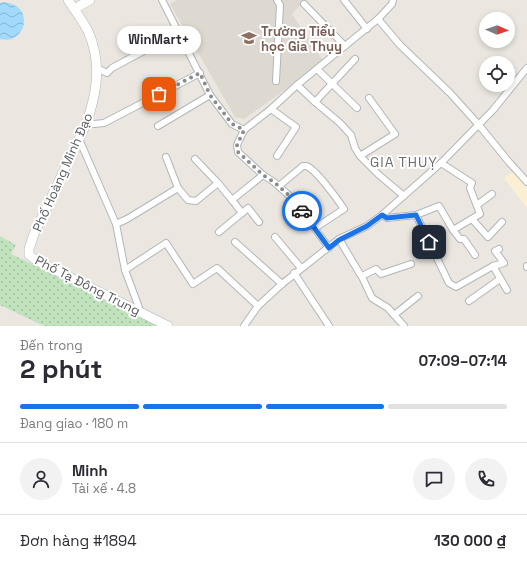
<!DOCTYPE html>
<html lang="vi">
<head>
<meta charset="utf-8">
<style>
  :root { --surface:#fff; --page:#f2f2f3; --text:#2b2b33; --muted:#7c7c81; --line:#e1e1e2; --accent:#1a73e8 }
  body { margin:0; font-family:"Space Grotesk",sans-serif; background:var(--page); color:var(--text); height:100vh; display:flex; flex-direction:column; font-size:15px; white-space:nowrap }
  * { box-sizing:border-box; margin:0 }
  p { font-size:13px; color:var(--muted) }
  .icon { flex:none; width:22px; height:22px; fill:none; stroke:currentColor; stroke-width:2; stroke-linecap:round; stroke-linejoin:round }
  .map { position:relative; height:326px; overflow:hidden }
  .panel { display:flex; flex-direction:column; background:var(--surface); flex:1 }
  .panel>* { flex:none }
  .needle { width:26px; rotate:92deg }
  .controls { position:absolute; left:479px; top:12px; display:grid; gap:8px }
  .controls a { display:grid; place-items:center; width:36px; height:36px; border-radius:50%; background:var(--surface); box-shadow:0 2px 6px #0003; font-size:20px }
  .pin { position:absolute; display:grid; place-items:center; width:34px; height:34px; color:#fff; margin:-17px; border-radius:8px; box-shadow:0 2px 6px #0006 }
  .courier { position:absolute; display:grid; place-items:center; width:40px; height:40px; margin:-20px; border:3px solid #1a73e8; border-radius:50%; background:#fff; color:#222; box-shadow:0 1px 5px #0007 }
  .bubble { position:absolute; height:28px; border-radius:14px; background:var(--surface); box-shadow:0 2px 6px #0003; font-size:13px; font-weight:700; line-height:28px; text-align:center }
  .headline em { font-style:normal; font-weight:700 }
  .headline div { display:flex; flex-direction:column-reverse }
  .headline { display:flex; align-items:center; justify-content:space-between; height:68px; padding:0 20px }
  h1 { font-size:26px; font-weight:700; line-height:30px }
  .bar { display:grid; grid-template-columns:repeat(4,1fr); gap:6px 4px; align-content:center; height:48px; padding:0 20px }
  .bar i { height:5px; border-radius:3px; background:var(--line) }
  .bar .selected { background:var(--accent) }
  .bar p { grid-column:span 4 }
  .line { display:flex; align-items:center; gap:10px; padding:0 20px; border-top:1px solid var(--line) }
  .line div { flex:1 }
  .round { display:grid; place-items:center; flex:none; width:42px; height:42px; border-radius:21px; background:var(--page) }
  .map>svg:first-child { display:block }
</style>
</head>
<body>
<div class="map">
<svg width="527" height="326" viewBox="0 0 527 326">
  <defs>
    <pattern id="grass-dots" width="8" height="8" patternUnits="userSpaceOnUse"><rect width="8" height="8" fill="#c0e2bd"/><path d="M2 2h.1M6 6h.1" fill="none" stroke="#9fba9d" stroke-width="1.8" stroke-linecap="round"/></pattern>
    <pattern id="water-waves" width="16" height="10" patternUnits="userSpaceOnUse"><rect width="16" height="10" fill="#a1dafa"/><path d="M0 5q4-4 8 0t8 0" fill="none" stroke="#86b4ce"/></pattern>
  </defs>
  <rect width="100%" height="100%" fill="#ebe7e0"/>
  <polygon fill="#fbefd4" points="514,171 527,188 527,208 504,178"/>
  <polygon fill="#ddd9d1" points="177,0 305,0 292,14 324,62 244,119 235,117 170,4"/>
  <polygon fill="url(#grass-dots)" points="0,236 16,245 11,254 160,326 44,326 0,305"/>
  <path fill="url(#water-waves)" d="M4 2C36 5 26 46 0 39V3Z"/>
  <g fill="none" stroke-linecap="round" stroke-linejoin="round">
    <g stroke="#b2b6ba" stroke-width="8">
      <g id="street">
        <polyline points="162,0 210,95 232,124 244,130"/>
        <polyline points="344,0 367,29"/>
        <polyline points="304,4 345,46"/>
        <polyline points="378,19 400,45 450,93 478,124 509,162 527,182"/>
        <polyline points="97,68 107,73 112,68 179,32"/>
        <polyline points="317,69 357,108"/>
        <polyline points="276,81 280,5 277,0"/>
        <polyline points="297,85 315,102 340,123 351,135 355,148 360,156 379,175 404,196"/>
        <polyline points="315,102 355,59"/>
        <polyline points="271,109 296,127 277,156"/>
        <polyline points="87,122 94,124 104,123 200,73"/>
        <polyline points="158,126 210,95"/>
        <polyline points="79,139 116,224 125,270 141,313"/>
        <polyline points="360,156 395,134 369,98"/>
        <polyline points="166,157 178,188"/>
        <polyline points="195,159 218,183"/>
        <polyline points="441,163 472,183 470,188 480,214 453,230"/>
        <path d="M279 186 303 166C304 166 305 166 306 166 315 168 338 200 344 209L315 228"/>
        <polyline points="232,200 242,213"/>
        <polyline points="477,205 492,194"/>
        <polyline points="382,215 387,218 416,215 449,283 456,287 493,266 507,290"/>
        <polyline points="416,215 439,206 453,230 460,239 464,239 475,255"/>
        <polyline points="472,219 488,237 502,222"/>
        <polyline points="116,224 127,219 178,188 188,200 196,201 218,183 232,200 263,175"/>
        <polyline points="219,232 248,208 259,222"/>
        <polyline points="275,237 301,268"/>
        <polyline points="339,239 363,279 372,298 388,308 404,326"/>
        <polyline points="235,242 282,284"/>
        <polyline points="329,248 294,200 274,182 263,175 238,152 237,145 244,130 271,109 297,85 378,19 392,4 393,0"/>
        <polyline points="493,266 504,263 495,251 499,249"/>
        <polyline points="527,266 527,267"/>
        <polyline points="125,270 166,243 193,284 217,268 258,306"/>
        <polyline points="294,273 329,326"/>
        <polyline points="362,276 376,269 381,274 411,264"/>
        <polyline points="469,301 500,279"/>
        <polyline points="394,315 418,296"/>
        <polyline points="244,326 258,306 282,284 339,239 367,226 382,215 441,163 493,110 527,68"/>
      </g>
    </g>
    <g stroke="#b1b5ba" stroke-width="10">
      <g id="secondary">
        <path d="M68 0C75 10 82 20 88 31 95 47 98 66 96 83 95 96 91 109 87 122L34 234 29 249V255L37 261 168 326"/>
        <polyline points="74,9 90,0"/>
      </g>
    </g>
    <use href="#street" stroke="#fff" stroke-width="6"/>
    <use href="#secondary" stroke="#fff" stroke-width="9"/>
  </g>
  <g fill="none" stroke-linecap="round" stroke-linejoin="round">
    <polyline stroke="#8b8d8d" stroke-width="4" stroke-dasharray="0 7.2" points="159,94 200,73 210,95 232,124 244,130 237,145 238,152 263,175 274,182 294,200 302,211"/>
    <polyline stroke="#1a73e8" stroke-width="5" points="302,211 329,248 339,240 367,226 382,215 387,218 416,215 429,242"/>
  </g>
  <defs>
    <g id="school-bare" transform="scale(1.2)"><path d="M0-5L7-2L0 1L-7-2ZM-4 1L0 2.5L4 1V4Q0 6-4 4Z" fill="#8d6e63" stroke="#fff" stroke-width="2.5" paint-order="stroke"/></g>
  </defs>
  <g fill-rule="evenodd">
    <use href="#school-bare" x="249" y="38"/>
  </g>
  <g text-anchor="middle" stroke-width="4" stroke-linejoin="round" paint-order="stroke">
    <g font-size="13" font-weight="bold" fill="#785e54" stroke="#fff" text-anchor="start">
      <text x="261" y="36">Trường Tiểu<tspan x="261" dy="15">học Gia Thụy</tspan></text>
    </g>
    <g font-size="13" fill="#585c60" stroke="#fff">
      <text transform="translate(62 172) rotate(-66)" y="5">Phố Hoàng Minh Đạo</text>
      <text transform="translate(88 285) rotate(27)" y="5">Phố Tạ Đông Trung</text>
    </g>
    <g font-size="14" letter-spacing="1" fill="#6a6e72" stroke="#fff">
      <text x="404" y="167">GIA THUỴ</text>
    </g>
  </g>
</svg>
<div class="controls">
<a><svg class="needle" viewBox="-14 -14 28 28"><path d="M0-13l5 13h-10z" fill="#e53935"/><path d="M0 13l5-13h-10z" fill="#7c7c81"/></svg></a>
<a><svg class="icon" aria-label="locate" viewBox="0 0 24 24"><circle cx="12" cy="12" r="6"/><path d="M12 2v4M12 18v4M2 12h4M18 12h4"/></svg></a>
</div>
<div class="pin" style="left:159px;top:94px;background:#ea580c"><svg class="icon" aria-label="bag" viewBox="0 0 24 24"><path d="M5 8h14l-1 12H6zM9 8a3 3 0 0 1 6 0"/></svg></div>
<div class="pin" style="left:429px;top:242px;background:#1f2937"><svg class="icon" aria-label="home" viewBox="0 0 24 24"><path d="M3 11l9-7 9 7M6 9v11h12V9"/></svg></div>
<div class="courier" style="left:302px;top:211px"><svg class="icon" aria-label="car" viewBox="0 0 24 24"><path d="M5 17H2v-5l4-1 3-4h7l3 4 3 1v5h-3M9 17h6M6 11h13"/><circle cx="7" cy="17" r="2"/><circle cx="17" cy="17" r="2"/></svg></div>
<div class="bubble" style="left:117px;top:26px;width:84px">WinMart+</div>
</div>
<section class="panel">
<div class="headline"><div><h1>2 phút</h1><p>Đến trong</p></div><em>07:09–07:14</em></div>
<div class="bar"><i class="selected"></i><i class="selected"></i><i class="selected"></i><i></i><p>Đang giao · 180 m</p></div>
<div class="line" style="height:72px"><a class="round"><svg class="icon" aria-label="person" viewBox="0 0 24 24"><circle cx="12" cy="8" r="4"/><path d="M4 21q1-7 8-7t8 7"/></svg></a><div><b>Minh</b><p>Tài xế · 4.8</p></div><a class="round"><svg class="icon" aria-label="chat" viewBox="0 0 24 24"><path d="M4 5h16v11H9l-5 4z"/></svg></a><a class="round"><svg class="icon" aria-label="phone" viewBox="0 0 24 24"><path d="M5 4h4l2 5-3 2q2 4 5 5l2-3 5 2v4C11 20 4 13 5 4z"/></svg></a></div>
<div class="line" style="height:52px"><div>Đơn hàng #1894</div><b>130 000 ₫</b></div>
</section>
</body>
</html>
